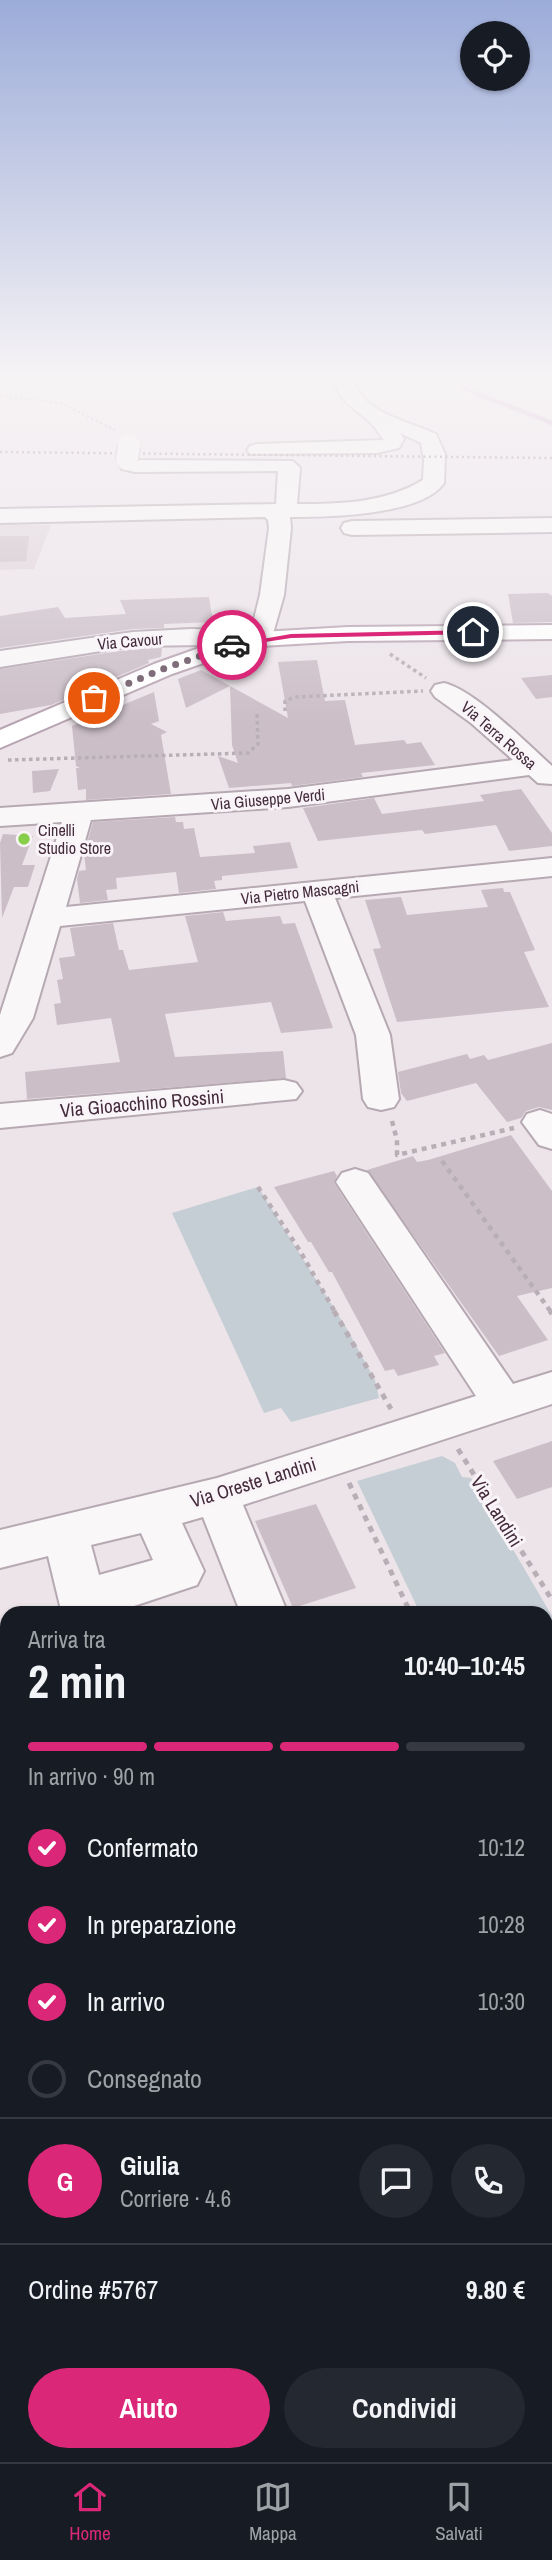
<!DOCTYPE html>
<html lang="it">
<head>
<meta charset="utf-8">
<style>
  :root { --surface:#171b24; --page:#242831; --text:#f1f3f6; --muted:#9ea1a6; --line:#363941; --accent:#db2777 }
  body { margin:0; font-family:"Archivo Narrow",sans-serif; background:var(--page); color:var(--text); height:100vh; display:flex; flex-direction:column; font-size:26px; white-space:nowrap }
  * { box-sizing:border-box; margin:0 }
  p { font-size:23px; color:var(--muted) }
  .icon { flex:none; width:38px; height:38px; fill:none; stroke:currentColor; stroke-width:2; stroke-linecap:round; stroke-linejoin:round }
  .map { position:relative; flex:1; overflow:hidden }
  .details { position:absolute; left:0px; top:1606px; width:553px; height:856px; display:flex; flex-direction:column; background:var(--surface); border-radius:21px 21px 0 0; box-shadow:0 2px 5px #0004 }
  .details>* { flex:none }
  .buttons { position:absolute; left:460px; top:21px; display:grid; gap:14px }
  .buttons a { display:grid; place-items:center; width:70px; height:70px; border-radius:50%; background:var(--surface); box-shadow:0 2px 5px #0004; font-size:35px }
  .pin { position:absolute; display:grid; place-items:center; width:60px; height:60px; color:#fff; margin:-30px; border:4px solid #fff; border-radius:50%; box-shadow:0 2px 7px #0007 }
  .courier { position:absolute; display:grid; place-items:center; width:70px; height:70px; margin:-35px; border:5px solid #db2777; border-radius:50%; background:#fff; color:#222; box-shadow:0 2px 9px #0007 }
  .headline em { font-style:normal; font-weight:700 }
  .headline div { display:flex; flex-direction:column-reverse }
  .headline { display:flex; align-items:center; justify-content:space-between; height:119px; padding:0 28px }
  h1 { font-size:46px; font-weight:700; line-height:52px }
  .bar { display:grid; grid-template-columns:repeat(4,1fr); gap:10px 7px; align-content:center; height:84px; padding:0 28px }
  .bar i { height:9px; border-radius:5px; background:var(--line) }
  .bar .active { background:var(--accent) }
  .bar p { grid-column:span 4 }
  .line { display:flex; align-items:center; gap:18px; padding:0 28px; border-top:2px solid var(--line) }
  .line div { flex:1 }
  .round { display:grid; place-items:center; flex:none; width:74px; height:74px; border-radius:37px; background:var(--page) }
  ol { padding:0 28px; list-style:none }
  li { display:flex; align-items:center; gap:21px; height:77px }
  li p { margin-inline-start:auto }
  li .icon { padding:7px; border-radius:50%; background:var(--accent); color:#fff; stroke-width:4 }
  li:last-child { color:var(--muted) }
  li i { width:38px; height:38px; border:4px solid var(--line); border-radius:50% }
  .cta { display:flex; gap:14px; margin-top:auto; padding:14px 28px }
  .cta a { flex:1; height:80px; border-radius:42px; background:var(--accent); color:#fff; font-size:28px; font-weight:700; line-height:80px; text-align:center }
  .cta a+a { background:var(--page); color:var(--text) }
  .dock { display:flex; justify-content:space-around; align-items:center; height:98px; border-top:2px solid var(--line); background:var(--surface); font-size:19px; color:var(--muted) }
  .dock a { display:grid; justify-items:center; gap:4px }
  .dock .active { color:var(--accent) }
  .map>svg:first-child { display:block }
</style>
</head>
<body>
<div class="map">
<svg width="552" height="2462" viewBox="0 0 552 2462">
  <rect width="100%" height="100%" fill="#ece4e9"/>
  <polygon fill="#ded2d9" points="0,525 51,525 34,569 0,570"/>
  <g fill="#c5ced5">
    <polygon points="258,1187 347,1329 375,1380 379,1398 291,1422 281,1408 264,1413 172,1213"/>
    <polygon points="442,1456 455,1463 462,1477 471,1478 552,1616 552,1892 546,1879 546,1614 420,1613 357,1481"/>
    <polygon points="552,1932 552,2128 546,2129 546,1937"/>
  </g>
  <g fill="none" stroke-linecap="round" stroke-linejoin="round">
    <polyline stroke="#cba0c2" stroke-width="4.5" points="451,379 468,390 552,423"/>
  </g>
  <g fill="#ccbec7">
    <polygon points="0,536 29,536 26,561 0,562"/>
    <polygon points="548,593 552,596 552,622 513,623 508,594"/>
    <polygon points="209,597 213,622 164,624 164,628 133,629 0,648 0,616 58,607 65,618 126,614 120,600"/>
    <polygon points="162,648 161,657 148,660 149,663 51,705 0,714 0,669 133,649"/>
    <polygon points="317,660 325,701 345,700 355,745 404,740 407,744 421,742 435,765 361,773 363,777 292,786 291,783 229,788 218,756 238,763 232,745 230,686 186,708 178,679 201,670 288,718 278,662"/>
    <polygon points="552,675 552,697 536,699 521,678"/>
    <polygon points="154,692 159,721 151,724 167,732 161,735 171,794 86,800 86,789 78,790 76,768 80,768 76,766 72,726"/>
    <polygon points="59,769 50,791 33,793 32,771"/>
    <polygon points="521,789 552,833 552,846 509,851 496,825 425,834 422,830 318,841 303,808 374,798 382,814 484,801 480,795"/>
    <polygon points="175,817 176,822 183,822 184,829 194,828 200,857 255,853 253,846 290,842 298,868 222,876 222,880 214,881 216,889 179,893 176,872 116,878 117,889 106,890 108,900 80,903 77,879 79,871 86,870 84,853 93,822"/>
    <polygon points="3,834 33,836 22,865 35,865 28,887 14,887 2,918 0,843"/>
    <polygon points="503,888 504,892 510,892 535,950 524,952 549,1007 397,1022 373,949 381,948 365,900 401,897 407,915 488,907 481,890"/>
    <polygon points="223,912 226,921 280,916 283,924 295,923 333,1028 281,1033 271,1002 165,1014 175,1057 283,1051 286,1078 27,1099 25,1072 120,1062 111,1018 57,1025 54,1004 61,1003 57,980 63,979 59,958 75,956 70,928 113,923 119,950 123,950 129,970 198,962 185,916"/>
    <polygon points="552,1043 552,1110 539,1107 526,1111 521,1118 507,1122 476,1083 407,1101 401,1093 398,1072 467,1054 470,1059 484,1055 488,1060"/>
    <polygon points="511,1135 552,1191 552,1288 517,1296 548,1340 499,1356 367,1170 413,1156 417,1162 428,1160"/>
    <polygon points="334,1171 337,1176 334,1183 445,1353 434,1356 439,1365 398,1376 394,1369 385,1371 332,1272 329,1272 311,1242 308,1242 274,1187"/>
    <polygon points="552,1441 552,1487 517,1499 493,1461"/>
    <polygon points="316,1504 356,1588 293,1608 255,1521"/>
  </g>
  <g fill="none" stroke-linecap="round" stroke-linejoin="round">
    <g stroke="#b6a9b2" stroke-width="4">
      <g id="minor">
        <path d="M334 379H353C363 414 406 420 436 434L445 454 444 483C421 516 327 517 290 517L291 528 284 595 270 644 133 646 0 667V651L133 632 191 629 251 631 260 595 269 528 268 520 265 517 0 523V509L276 504 278 471 135 472 122 469 117 459 120 455H134L138 460 293 461 300 468 297 504C341 504 385 503 423 480L424 460 421 443 400 433 404 439 399 448 377 453 250 454 247 450 250 446 257 444 384 440C379 434 375 426 369 421 352 405 341 405 334 379Z"/>
        <polygon points="552,518 552,532 352,535 344,533 341,528 344,523 352,521"/>
        <path d="M444 683C476 691 526 743 552 766V784L538 783 529 775 288 807 91 820 66 907 552 858V876L335 898 390 1035 399 1099 394 1107 381 1110 368 1107 363 1099 356 1035 305 901 60 926 33 1018 12 1053 0 1057V1015L62 822 0 826V808L288 789 513 760 471 723 435 697 431 691 435 685Z"/>
        <polygon points="284,1080 296,1083 302,1091 296,1099 0,1128 0,1104"/>
        <polygon points="540,1110 552,1114 552,1149 539,1145 522,1122 527,1114"/>
        <path d="M355 1169 368 1173 513 1384 552 1372V1404L243 1505 288 1614H241L203 1517 182 1523 204 1571 197 1585 110 1614H62L48 1556 0 1568V1530L217 1478 476 1396 336 1182 342 1173ZM141 1533 153 1560 99 1575 91 1545Z"/>
        <polygon points="7,2078 7,2136 0,2138 0,2080"/>
      </g>
    </g>
    <g stroke="#b7a3b1" stroke-width="4">
      <polygon id="major" points="552,625 552,639 348,641 261,646 235,652 172,674 0,748 0,730 154,664 219,641 261,632 348,627"/>
    </g>
    <polyline stroke="#b8aeb5" stroke-width="2.5" stroke-dasharray="2.5 2.5" stroke-linecap="butt" points="0,396 61,403 115,430"/>
    <g stroke="#b8aeb5" stroke-width="3.5" stroke-dasharray="3.5 3.5" stroke-linecap="butt">
      <polyline points="390,654 426,678"/>
      <polyline points="285,711 285,701 295,697 423,691"/>
      <polyline points="8,760 248,753 258,744 257,713"/>
    </g>
    <g stroke="#b8aeb5" stroke-width="4.5" stroke-dasharray="5 5" stroke-linecap="butt">
      <polyline points="392,1121 397,1140 397,1155 514,1128"/>
      <polyline points="442,1161 551,1312"/>
      <polyline points="258,1187 300,1251 335,1312"/>
    </g>
    <g stroke="#b8aeb5" stroke-width="5" stroke-dasharray="6 6" stroke-linecap="butt">
      <polyline points="334,1311 391,1409"/>
      <polyline points="550,1311 552,1314"/>
      <polyline points="458,1449 552,1600"/>
      <polyline points="349,1483 411,1614"/>
    </g>
    <g stroke="#b8aeb5" stroke-width="7" stroke-dasharray="8 8" stroke-linecap="butt">
      <polyline points="546,1898 546,1922"/>
      <polyline points="546,2141 552,2142"/>
    </g>
    <use href="#minor" fill="#faf7f9" fill-rule="evenodd"/>
    <use href="#major" fill="#fff" fill-rule="evenodd"/>
    <polyline stroke="#957d8e" stroke-width="2.5" stroke-dasharray="2 3.5" stroke-linecap="butt" points="0,452 552,458"/>
    <g stroke="#b6a9b2" stroke-width="24" stroke-linecap="butt">
      <polyline id="minor-bridge" points="127,459 129,446"/>
    </g>
    <use href="#minor-bridge" stroke="#faf7f9" stroke-width="22"/>
  </g>
  <linearGradient id="sky" x2="0" y2="1"><stop stop-color="#9cacd9"/><stop offset="0.52" stop-color="#f6f3f5"/><stop offset="1" stop-color="#f6f3f5" stop-opacity="0"/></linearGradient>
  <rect width="552" height="724" fill="url(#sky)"/>
  <polygon fill="#db2777" points="473,630 476,634 291,638 232,647 228,645 291,634"/>
  <g fill="none" stroke-linecap="round" stroke-linejoin="round">
    <polyline stroke="#7f6c79" stroke-width="7" stroke-dasharray="0 12.6" points="94,698 163,669 232,645"/>
  </g>
  <circle fill="#87ce4b" stroke="#f9f4f7" stroke-width="2.5" cx="24" cy="839" r="7"/>
  <g text-anchor="middle" stroke-width="6" stroke-linejoin="round" paint-order="stroke">
    <g font-size="16" fill="#442b3c" stroke="#f9f4f7">
      <text transform="translate(130 641) rotate(-5)" y="6">Via Cavour</text>
      <text transform="translate(499 735) rotate(41)" y="6">Via Terra Rossa</text>
      <text transform="translate(268 799) rotate(-5)" y="6">Via Giuseppe Verdi</text>
      <text transform="translate(300 892) rotate(-6)" y="6">Via Pietro Mascagni</text>
    </g>
    <g font-size="16" fill="#442b3c" stroke="#f9f4f7" text-anchor="start">
      <text x="38" y="836">Cinelli<tspan x="38" dy="18">Studio Store</tspan></text>
    </g>
    <g font-size="19" fill="#442b3c" stroke="#f9f4f7">
      <text transform="translate(142 1103) rotate(-5)" y="7">Via Gioacchino Rossini</text>
      <text transform="translate(253 1482) rotate(-17)" y="7">Via Oreste Landini</text>
      <text transform="translate(497 1511) rotate(58)" y="7">Via Landini</text>
    </g>
  </g>
</svg>
<div class="buttons">
<a><svg class="icon" aria-label="locate" viewBox="0 0 24 24"><circle cx="12" cy="12" r="6"/><path d="M12 2v4M12 18v4M2 12h4M18 12h4"/></svg></a>
</div>
<div class="pin" style="left:94px;top:698px;background:#ea580c"><svg class="icon" aria-label="bag" viewBox="0 0 24 24"><path d="M5 8h14l-1 12H6zM9 8a3 3 0 0 1 6 0"/></svg></div>
<div class="pin" style="left:473px;top:632px;background:#1f2937"><svg class="icon" aria-label="home" viewBox="0 0 24 24"><path d="M3 11l9-7 9 7M6 9v11h12V9"/></svg></div>
<div class="courier" style="left:232px;top:645px"><svg class="icon" aria-label="car" viewBox="0 0 24 24"><path d="M5 17H2v-5l4-1 3-4h7l3 4 3 1v5h-3M9 17h6M6 11h13"/><circle cx="7" cy="17" r="2"/><circle cx="17" cy="17" r="2"/></svg></div>
<section class="details">
<div class="headline"><div><h1>2 min</h1><p>Arriva tra</p></div><em>10:40–10:45</em></div>
<div class="bar"><i class="active"></i><i class="active"></i><i class="active"></i><i></i><p>In arrivo · 90 m</p></div>
<ol>
<li><svg class="icon" aria-label="check" viewBox="0 0 24 24"><path d="M5 12l5 5 9-10"/></svg>Confermato<p>10:12</p></li>
<li><svg class="icon" aria-label="check" viewBox="0 0 24 24"><path d="M5 12l5 5 9-10"/></svg>In preparazione<p>10:28</p></li>
<li><svg class="icon" aria-label="check" viewBox="0 0 24 24"><path d="M5 12l5 5 9-10"/></svg>In arrivo<p>10:30</p></li>
<li><i></i>Consegnato</li>
</ol>
<div class="line" style="height:126px"><b class="round" style="background:var(--accent);color:#fff">G</b><div><b>Giulia</b><p>Corriere · 4.6</p></div><a class="round"><svg class="icon" aria-label="chat" viewBox="0 0 24 24"><path d="M4 5h16v11H9l-5 4z"/></svg></a><a class="round"><svg class="icon" aria-label="phone" viewBox="0 0 24 24"><path d="M5 4h4l2 5-3 2q2 4 5 5l2-3 5 2v4C11 20 4 13 5 4z"/></svg></a></div>
<div class="line" style="height:91px"><div>Ordine #5767</div><b>9.80 €</b></div>
<div class="cta"><a>Aiuto</a><a>Condividi</a></div>
</section>
</div>
<nav class="dock">
<a class="active"><svg class="icon" aria-label="home" viewBox="0 0 24 24"><path d="M3 11l9-7 9 7M6 9v11h12V9"/></svg>Home</a>
<a><svg class="icon" aria-label="map" viewBox="0 0 24 24"><path d="M3 6l6-2 6 2 6-2v14l-6 2-6-2-6 2zM9 4v14M15 6v14"/></svg>Mappa</a>
<a><svg class="icon" aria-label="saved" viewBox="0 0 24 24"><path d="M7 4h10v16l-5-4-5 4z"/></svg>Salvati</a>
</nav>
</body>
</html>
